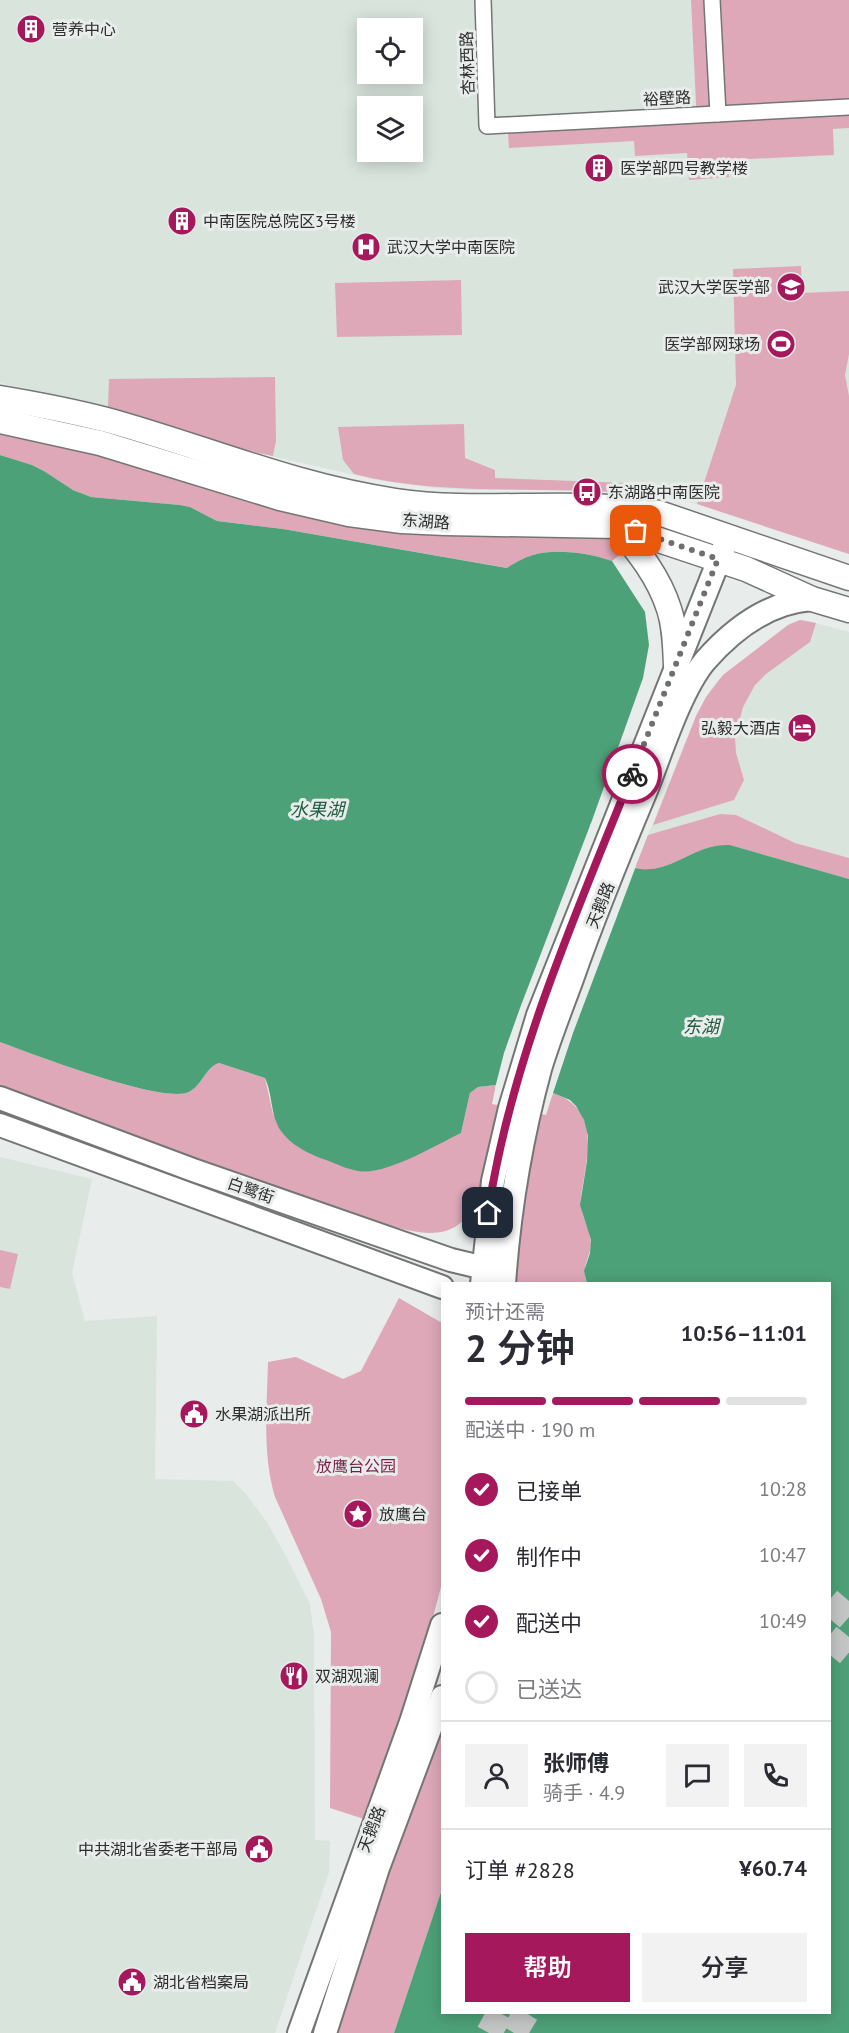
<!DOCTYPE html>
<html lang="zh">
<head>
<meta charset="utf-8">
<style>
  :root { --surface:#fff; --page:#f2f2f3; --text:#2b2b33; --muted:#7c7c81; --line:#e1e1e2; --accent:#a5185b }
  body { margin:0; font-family:"PT Sans","Noto Sans SC",sans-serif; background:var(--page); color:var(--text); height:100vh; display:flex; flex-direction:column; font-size:22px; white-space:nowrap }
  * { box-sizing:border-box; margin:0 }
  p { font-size:20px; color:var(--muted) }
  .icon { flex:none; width:33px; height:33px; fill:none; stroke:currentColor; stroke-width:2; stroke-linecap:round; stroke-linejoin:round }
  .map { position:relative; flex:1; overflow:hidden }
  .panel { position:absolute; left:441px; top:1282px; width:390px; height:732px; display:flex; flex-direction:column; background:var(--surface); border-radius:0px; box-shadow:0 3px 15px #0003 }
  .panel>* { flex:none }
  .buttons { position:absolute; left:357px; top:18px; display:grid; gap:12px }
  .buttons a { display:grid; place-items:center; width:66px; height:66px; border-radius:0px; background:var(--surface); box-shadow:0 3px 15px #0003; font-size:30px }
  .pin { position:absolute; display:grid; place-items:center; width:51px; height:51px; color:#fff; margin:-26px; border-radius:12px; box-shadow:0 3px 9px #0006 }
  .courier { position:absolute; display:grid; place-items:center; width:60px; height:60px; margin:-30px; border:4px solid #a5185b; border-radius:50%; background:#fff; color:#222; box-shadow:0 2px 8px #0007 }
  .overview em { font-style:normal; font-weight:600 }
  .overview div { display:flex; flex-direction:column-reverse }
  .overview { display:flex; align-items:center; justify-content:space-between; height:102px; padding:0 24px }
  h1 { font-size:39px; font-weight:600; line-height:45px }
  .bar { display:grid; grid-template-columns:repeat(4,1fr); gap:9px 6px; align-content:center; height:72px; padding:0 24px }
  .bar i { height:8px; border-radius:4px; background:var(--line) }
  .bar .selected { background:var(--accent) }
  .bar p { grid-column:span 4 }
  .line { display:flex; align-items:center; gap:15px; padding:0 24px; border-top:2px solid var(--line) }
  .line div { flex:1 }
  .round { display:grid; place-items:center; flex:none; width:63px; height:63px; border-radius:0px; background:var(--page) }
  ol { padding:0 24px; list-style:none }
  li { display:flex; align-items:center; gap:18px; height:66px }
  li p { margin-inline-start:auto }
  li .icon { padding:6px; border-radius:50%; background:var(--accent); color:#fff; stroke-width:4 }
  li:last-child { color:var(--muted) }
  li i { width:33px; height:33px; border:3px solid var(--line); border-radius:50% }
  .primary-button { display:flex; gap:12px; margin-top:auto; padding:12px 24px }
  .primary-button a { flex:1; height:69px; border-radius:0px; background:var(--accent); color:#fff; font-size:24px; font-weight:600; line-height:69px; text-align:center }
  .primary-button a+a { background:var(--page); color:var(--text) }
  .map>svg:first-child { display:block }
</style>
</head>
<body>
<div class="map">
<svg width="849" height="2033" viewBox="0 0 849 2033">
  <rect width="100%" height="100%" fill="#e8ecea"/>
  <g fill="#d9e4dd" fill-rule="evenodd">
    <path d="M0 0H849V554L697 504 653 494 545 490H473L434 488 377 480 222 445 79 399 0 383ZM368 28H412V74H368ZM368 106H412V152H368Z"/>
    <polygon points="804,620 849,632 849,879 730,845 635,868 696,716 714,685 723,675 788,625 796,621"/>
    <polygon points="0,1157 92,1179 72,1273 85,1321 157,1316 155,1479 233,1481 246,1494 266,1521 287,1558 310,1604 314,1636 315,1840 330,1841 329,1872 275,2033 0,2033"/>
  </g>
  <g fill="#dea8b9">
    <polygon points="691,0 849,0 849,128 833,129 834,155 728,160 729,177 689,180 687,153 635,156 634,141 509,148 508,133 697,123"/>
    <polygon points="801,266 802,293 849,291 849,354 845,375 849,396 849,554 697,504 736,385 733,269"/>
    <polygon points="461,280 462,335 337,337 335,283"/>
    <polygon points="275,377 276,441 273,456 222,445 108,408 109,379"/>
    <path d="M464 424 465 458 495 470V478L654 484 653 494C616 492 579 490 542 490 478 489 416 490 354 474L343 460 338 427Z"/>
    <path d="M0 429 614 534 625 551 612 561C592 553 554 548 533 555 523 558 516 562 508 568L283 529 217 521 190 507 180 505 91 497 73 490 44 471 32 465 0 455Z"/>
    <polygon points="800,620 816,623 810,642 766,674 755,685 743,707 735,737 736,753 744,780 734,800 653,825 696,716 706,697 723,675 788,625"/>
    <path d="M720 814 736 815 795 843 849 858V879L730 845C692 843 671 876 635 868L648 835Z"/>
    <path d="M0 1042C35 1055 155 1101 186 1093 202 1088 204 1068 219 1063L265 1078 273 1114 298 1147 349 1168 461 1133 470 1093 478 1087 496 1085 492 1104 503 1106 477 1204C454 1240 429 1236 391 1226L193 1157 0 1085Z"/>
    <path d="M553 1093C603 1110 586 1158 581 1197 579 1214 590 1227 591 1243 591 1253 585 1261 585 1270 584 1275 586 1280 587 1284H514L518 1229 537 1113 546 1115Z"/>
    <polygon points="0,1250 18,1254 10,1289 0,1287"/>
    <path d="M399 1298 442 1323V1583L427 1640 364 1819 330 1808 331 1632 321 1599 275 1497C262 1453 267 1407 268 1362L296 1357 343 1379 361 1371Z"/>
    <polygon points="442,1726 442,1889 394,2033 332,2033"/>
  </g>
  <path fill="#4da178" d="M0 455 32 465 44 471 73 490 91 497 180 505 190 507 217 521 283 529 507 568C516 562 523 558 533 555 554 548 592 553 612 561L645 612 649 645 643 678 590 826 591 840 635 868C671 876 692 843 730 845L849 879V2033H394L442 1889V2013H830V1284H587L584 1271 590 1253 591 1240 580 1205 587 1161 588 1136 584 1120 576 1106 570 1100 553 1093 496 1085 478 1087 470 1093 461 1133C436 1145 385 1176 358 1171 346 1169 335 1163 323 1159 307 1153 291 1145 281 1131 270 1115 273 1095 265 1078L219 1063C204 1068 202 1088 186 1093 155 1101 35 1055 0 1042Z"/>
  <polygon fill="#e8ecea" points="591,823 594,824 592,833 594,838 636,866 573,1033 552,1096 495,1088 504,1053 520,1008"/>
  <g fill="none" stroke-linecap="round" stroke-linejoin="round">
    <g stroke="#c3c6c4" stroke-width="26" stroke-dasharray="26 13" stroke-linecap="butt">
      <polyline points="830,1619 849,1597"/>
      <polyline points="830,1655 849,1632"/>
      <polyline points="489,2033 500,2013"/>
      <polyline points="514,2033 526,2013"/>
    </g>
    <g stroke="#737674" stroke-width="18">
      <g id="minor">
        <polyline points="483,0 487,126 849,107"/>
        <polyline points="712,0 718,114"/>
      </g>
    </g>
    <g stroke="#737674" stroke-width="26">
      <g id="secondary">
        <polyline points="0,1098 193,1170 451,1260 497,1271"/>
        <polyline points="0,1125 442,1287"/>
        <polyline points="482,1284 493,1181 510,1108 538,1015 726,542"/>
        <path d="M504 1284C509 1212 521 1139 540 1069 549 1039 561 1009 572 979 594 916 619 855 645 793 660 756 680 691 705 661 733 629 769 602 812 599"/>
        <polyline points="299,2033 411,1722 442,1625"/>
        <polyline points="325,2033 378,1868 442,1697"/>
      </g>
    </g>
    <g stroke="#737674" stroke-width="27">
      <g id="primary">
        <path d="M0 398C36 404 72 411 107 420 205 447 294 486 396 501 483 514 573 497 659 513L849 578"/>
        <polyline points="0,421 100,443 280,498 349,514 402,521 445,523 617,526 746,569 812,599 849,610"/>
        <path d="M617 526C638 551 659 577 669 609 675 627 675 646 676 665"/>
      </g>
    </g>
    <use href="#minor" stroke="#fff" stroke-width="15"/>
    <use href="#secondary" stroke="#fff" stroke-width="22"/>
    <use href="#primary" stroke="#fff" stroke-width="24"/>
  </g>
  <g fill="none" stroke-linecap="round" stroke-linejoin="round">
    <polyline stroke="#6e706f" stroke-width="6" stroke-dasharray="0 10.8" points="632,774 718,559 636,531"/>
    <path stroke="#a5185b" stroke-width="8" d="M488 1213C511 1059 575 917 632 774"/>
  </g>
  <defs>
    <g id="building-disc" transform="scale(1.5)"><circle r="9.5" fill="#a5185b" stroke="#e8ecea"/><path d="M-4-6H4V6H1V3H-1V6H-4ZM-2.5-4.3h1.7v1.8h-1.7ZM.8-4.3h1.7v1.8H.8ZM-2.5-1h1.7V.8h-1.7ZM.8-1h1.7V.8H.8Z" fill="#fff"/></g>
    <g id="hospital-disc" transform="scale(1.5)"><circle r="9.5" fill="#a5185b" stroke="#e8ecea"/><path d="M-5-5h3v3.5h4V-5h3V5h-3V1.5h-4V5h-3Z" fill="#fff"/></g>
    <g id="university-disc" transform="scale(1.5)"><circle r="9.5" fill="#a5185b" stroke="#e8ecea"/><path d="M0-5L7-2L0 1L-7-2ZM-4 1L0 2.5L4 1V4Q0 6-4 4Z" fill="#fff"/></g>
    <g id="stadium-disc" transform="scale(1.5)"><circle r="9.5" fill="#a5185b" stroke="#e8ecea"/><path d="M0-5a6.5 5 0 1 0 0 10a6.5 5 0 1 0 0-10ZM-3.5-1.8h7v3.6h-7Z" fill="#fff"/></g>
    <g id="bus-disc" transform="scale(1.5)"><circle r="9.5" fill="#a5185b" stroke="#e8ecea"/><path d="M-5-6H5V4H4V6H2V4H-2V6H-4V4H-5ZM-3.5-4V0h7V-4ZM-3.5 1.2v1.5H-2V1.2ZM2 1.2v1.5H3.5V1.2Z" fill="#fff"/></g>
    <g id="hotel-disc" transform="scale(1.5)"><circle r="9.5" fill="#a5185b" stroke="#e8ecea"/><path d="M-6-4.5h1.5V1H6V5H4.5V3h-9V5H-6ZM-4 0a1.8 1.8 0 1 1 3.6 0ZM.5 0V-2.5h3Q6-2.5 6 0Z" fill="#fff"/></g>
    <g id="civic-disc" transform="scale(1.5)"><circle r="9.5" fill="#a5185b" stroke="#e8ecea"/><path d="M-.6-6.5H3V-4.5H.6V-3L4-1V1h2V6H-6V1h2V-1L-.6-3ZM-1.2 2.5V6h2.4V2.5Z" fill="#fff"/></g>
    <g id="sight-disc" transform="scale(1.5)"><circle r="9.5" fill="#a5185b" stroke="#e8ecea"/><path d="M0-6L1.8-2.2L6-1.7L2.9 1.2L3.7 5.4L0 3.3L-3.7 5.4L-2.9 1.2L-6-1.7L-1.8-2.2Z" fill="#fff"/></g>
    <g id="restaurant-disc" transform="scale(1.5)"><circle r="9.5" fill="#a5185b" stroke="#e8ecea"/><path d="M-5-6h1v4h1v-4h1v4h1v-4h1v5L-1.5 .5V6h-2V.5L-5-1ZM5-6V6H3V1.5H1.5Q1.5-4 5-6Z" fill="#fff"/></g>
  </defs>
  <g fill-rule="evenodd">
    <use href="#building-disc" x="31" y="29"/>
    <use href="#building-disc" x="599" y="168"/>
    <use href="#building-disc" x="182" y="221"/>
    <use href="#hospital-disc" x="366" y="247"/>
    <use href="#university-disc" x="791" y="287"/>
    <use href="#stadium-disc" x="781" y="344"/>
    <use href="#bus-disc" x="587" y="492"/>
    <use href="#hotel-disc" x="802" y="728"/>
    <use href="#civic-disc" x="194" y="1414"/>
    <use href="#sight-disc" x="358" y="1514"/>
    <use href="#restaurant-disc" x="294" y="1676"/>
    <use href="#civic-disc" x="259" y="1849"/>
    <use href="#civic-disc" x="132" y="1982"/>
  </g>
  <g text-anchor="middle" stroke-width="6" stroke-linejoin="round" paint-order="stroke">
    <g font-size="16" fill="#2d2e2d" stroke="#e8ecea" text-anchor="start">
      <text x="52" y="35">营养中心</text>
      <text x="620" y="174">医学部四号教学楼</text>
      <text x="203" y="227">中南医院总院区3号楼</text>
      <text x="387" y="253">武汉大学中南医院</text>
      <text x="770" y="293" text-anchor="end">武汉大学医学部</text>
      <text x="760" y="350" text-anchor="end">医学部网球场</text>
      <text x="608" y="498">东湖路中南医院</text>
      <text x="781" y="734" text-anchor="end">弘毅大酒店</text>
      <text x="215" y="1420">水果湖派出所</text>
      <text x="379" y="1520">放鹰台</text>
      <text x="315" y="1682">双湖观澜</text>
      <text x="238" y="1855" text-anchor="end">中共湖北省委老干部局</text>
      <text x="153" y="1988">湖北省档案局</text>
    </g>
    <g font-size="16" fill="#2d2e2d" stroke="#e8ecea">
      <text transform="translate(467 63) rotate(-92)" y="6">杏林西路</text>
      <text transform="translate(667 98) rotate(-3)" y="6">裕壁路</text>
      <text transform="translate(426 521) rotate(4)" y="6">东湖路</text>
      <text transform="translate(600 905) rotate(-68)" y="6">天鹅路</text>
      <text transform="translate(251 1190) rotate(19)" y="6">白鹭街</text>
      <text transform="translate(371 1829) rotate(-69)" y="6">天鹅路</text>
    </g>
    <g font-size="16" fill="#7c1d47" stroke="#e8ecea">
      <text x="356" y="1472">放鹰台公园</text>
    </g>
    <g font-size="18" font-style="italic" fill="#205e42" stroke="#e8ecea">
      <text x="317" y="816">水果湖</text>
      <text x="701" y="1033">东湖</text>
    </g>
  </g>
</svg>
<div class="buttons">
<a><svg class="icon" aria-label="locate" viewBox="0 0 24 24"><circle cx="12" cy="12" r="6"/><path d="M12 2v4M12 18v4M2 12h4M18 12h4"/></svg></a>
<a><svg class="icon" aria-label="layers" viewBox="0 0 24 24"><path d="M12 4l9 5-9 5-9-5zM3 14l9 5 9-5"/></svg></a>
</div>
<div class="pin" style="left:636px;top:531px;background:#ea580c"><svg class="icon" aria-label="bag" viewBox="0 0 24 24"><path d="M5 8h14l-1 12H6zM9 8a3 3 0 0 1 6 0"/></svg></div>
<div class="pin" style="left:488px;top:1213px;background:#1f2937"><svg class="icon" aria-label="home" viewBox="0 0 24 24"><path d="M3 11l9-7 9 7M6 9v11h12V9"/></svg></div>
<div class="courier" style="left:632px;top:774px"><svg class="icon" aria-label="bike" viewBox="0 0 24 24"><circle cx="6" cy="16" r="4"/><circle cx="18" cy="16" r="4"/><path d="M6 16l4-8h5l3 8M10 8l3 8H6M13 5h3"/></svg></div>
<section class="panel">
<div class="overview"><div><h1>2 分钟</h1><p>预计还需</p></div><em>10:56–11:01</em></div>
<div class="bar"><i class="selected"></i><i class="selected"></i><i class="selected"></i><i></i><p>配送中 · 190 m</p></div>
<ol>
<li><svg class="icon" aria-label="check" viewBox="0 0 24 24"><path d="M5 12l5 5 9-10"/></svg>已接单<p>10:28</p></li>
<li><svg class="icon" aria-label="check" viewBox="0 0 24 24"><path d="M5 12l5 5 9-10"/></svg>制作中<p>10:47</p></li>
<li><svg class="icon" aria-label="check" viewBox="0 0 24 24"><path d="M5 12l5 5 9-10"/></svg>配送中<p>10:49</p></li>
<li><i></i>已送达</li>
</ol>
<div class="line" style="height:108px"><a class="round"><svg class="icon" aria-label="person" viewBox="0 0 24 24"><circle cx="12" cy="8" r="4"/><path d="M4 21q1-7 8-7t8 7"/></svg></a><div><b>张师傅</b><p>骑手 · 4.9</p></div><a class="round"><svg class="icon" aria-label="chat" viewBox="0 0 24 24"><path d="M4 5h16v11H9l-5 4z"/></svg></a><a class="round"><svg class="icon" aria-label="phone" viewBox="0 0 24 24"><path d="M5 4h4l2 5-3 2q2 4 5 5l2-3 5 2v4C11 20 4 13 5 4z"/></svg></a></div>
<div class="line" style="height:78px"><div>订单 #2828</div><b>¥60.74</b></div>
<div class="primary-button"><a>帮助</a><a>分享</a></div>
</section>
</div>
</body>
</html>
